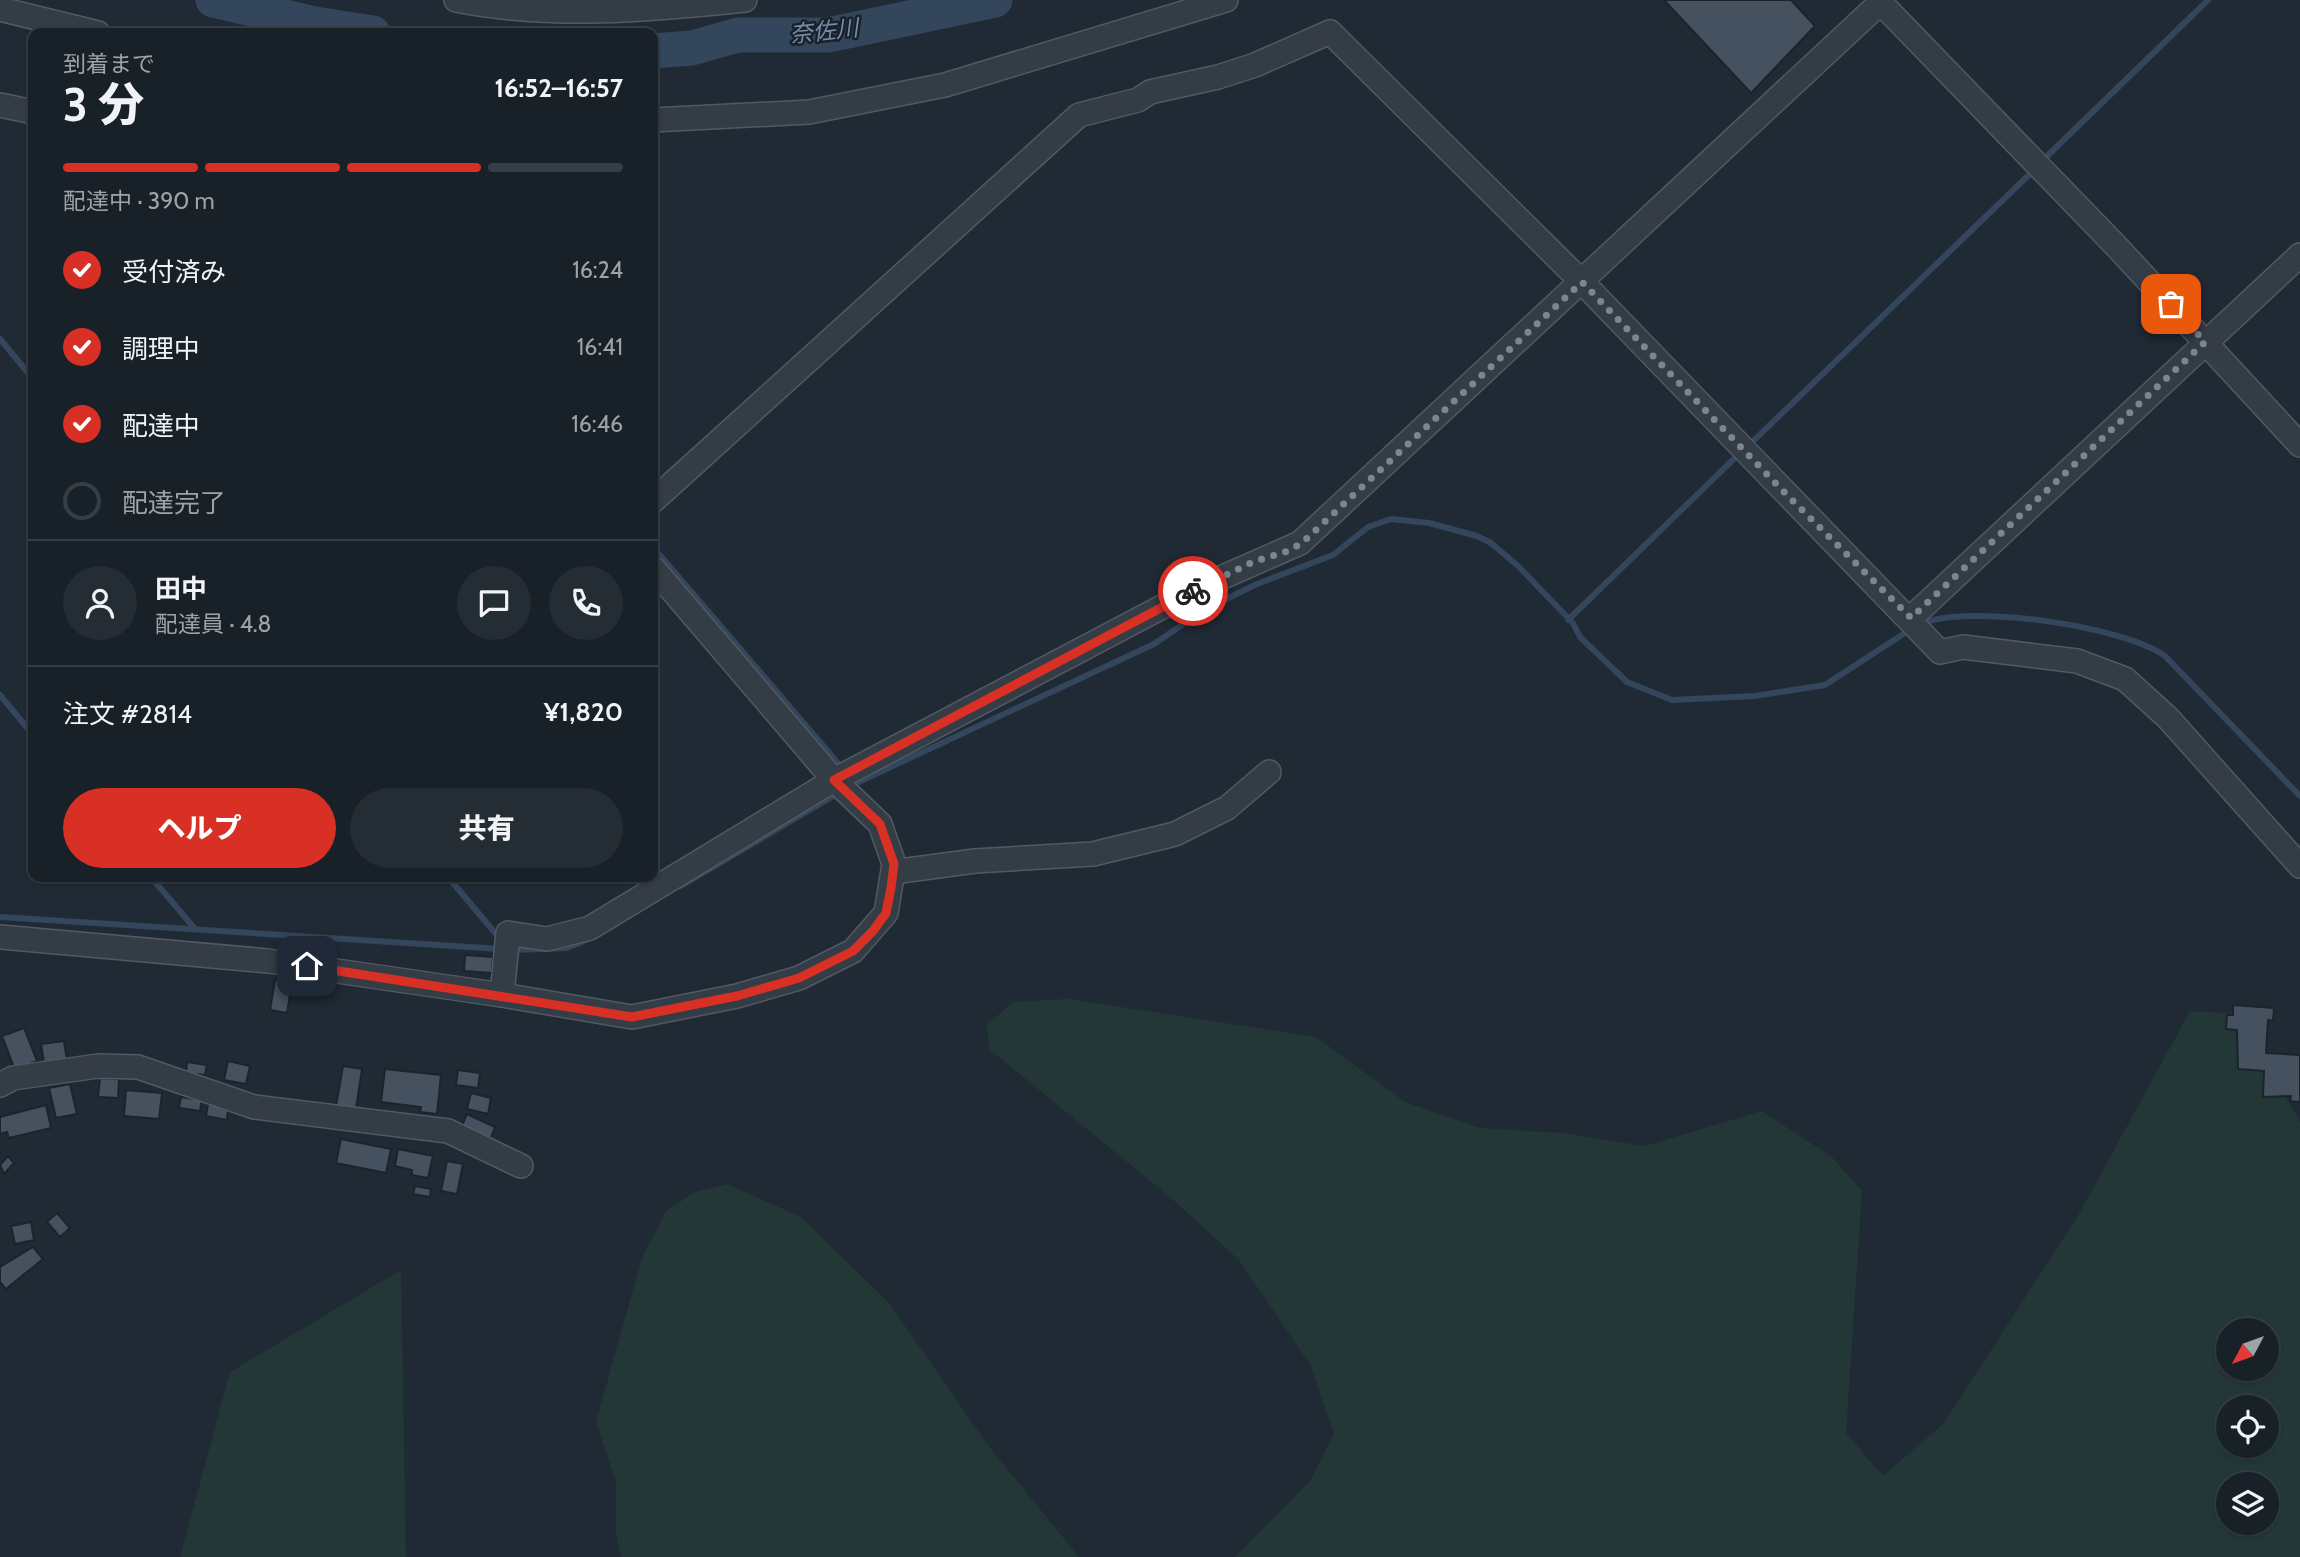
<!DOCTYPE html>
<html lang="ja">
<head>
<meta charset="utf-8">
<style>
  :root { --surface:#182028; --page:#252d34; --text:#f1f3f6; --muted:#9fa3a8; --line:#363e45; --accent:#d93025 }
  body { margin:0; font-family:Cabin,"Noto Sans JP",sans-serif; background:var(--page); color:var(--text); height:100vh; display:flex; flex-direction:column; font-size:26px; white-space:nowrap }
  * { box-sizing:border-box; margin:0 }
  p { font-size:23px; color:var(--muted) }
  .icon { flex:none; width:38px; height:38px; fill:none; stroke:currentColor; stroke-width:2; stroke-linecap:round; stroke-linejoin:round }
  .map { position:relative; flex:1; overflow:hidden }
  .side { position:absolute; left:28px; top:28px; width:630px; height:854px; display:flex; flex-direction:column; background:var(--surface); border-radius:14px; box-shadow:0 2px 5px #0004,0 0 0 2px var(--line) }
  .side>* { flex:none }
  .needle { width:46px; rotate:229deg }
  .fabs { position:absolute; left:2216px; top:1318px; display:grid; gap:14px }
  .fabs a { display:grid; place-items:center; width:63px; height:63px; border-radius:50%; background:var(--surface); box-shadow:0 2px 5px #0004,0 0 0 2px var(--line); font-size:35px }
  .pin { position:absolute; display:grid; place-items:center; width:60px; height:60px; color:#fff; margin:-30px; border-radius:14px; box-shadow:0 4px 10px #0006 }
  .courier { position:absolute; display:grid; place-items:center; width:70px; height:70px; margin:-35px; border:5px solid #d93025; border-radius:50%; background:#fff; color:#222; box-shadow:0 2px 9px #0007 }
  .summary em { font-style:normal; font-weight:800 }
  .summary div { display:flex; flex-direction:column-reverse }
  .summary { display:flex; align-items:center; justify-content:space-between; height:119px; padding:0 35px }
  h1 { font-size:46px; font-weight:800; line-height:52px }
  .bar { display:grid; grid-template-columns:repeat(4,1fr); gap:10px 7px; align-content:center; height:84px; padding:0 35px }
  .bar i { height:9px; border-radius:5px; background:var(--line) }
  .bar .current { background:var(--accent) }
  .bar p { grid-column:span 4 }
  .line { display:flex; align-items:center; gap:18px; padding:0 35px; border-top:2px solid var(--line) }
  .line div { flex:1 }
  .round { display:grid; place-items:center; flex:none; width:74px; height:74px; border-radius:37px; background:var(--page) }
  ol { padding:0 35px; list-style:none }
  li { display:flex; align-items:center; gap:21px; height:77px }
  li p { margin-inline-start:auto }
  li .icon { padding:7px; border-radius:50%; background:var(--accent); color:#fff; stroke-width:4 }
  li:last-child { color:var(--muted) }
  li i { width:38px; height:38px; border:4px solid var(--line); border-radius:50% }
  .cta { display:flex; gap:14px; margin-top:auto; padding:14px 35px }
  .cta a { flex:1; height:80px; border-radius:42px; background:var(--accent); color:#fff; font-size:28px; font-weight:800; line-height:80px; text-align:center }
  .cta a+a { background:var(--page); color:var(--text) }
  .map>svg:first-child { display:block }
</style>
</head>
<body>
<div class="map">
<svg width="2300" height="1557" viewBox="0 0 2300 1557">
  <rect width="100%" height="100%" fill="#202a35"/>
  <g fill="#233737" fill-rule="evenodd">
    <path d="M1069 999 1316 1037 1405 1102 1480 1128 1563 1133 1645 1146 1762 1111 1832 1157 1862 1191 1846 1433 1883 1476 1944 1423 2079 1214 2190 1011 2238 1014 2300 1122V1557H1235L1310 1481 1334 1434 1311 1366 1239 1260 1170 1197 989 1049 987 1025 1013 1002ZM2228 1330H2266V1368H2228ZM2228 1407H2266V1446H2228ZM2228 1484H2266V1522H2228Z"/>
    <polygon points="727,1184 801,1217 889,1303 990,1448 1079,1557 621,1557 616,1534 616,1482 596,1422 642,1258 666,1211 695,1192"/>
    <polygon points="401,1270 406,1557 180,1557 230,1372"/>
  </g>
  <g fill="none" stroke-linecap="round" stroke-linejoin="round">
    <g stroke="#34465c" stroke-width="6">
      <polyline points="2042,161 2208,0"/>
      <polyline points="0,339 33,379"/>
      <polyline points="1748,446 2035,169"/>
      <polyline points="653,547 843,769"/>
      <polyline points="1568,620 1740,453"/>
      <path d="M1921 624C1967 603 2123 626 2165 656L2300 796"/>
      <polyline points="0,695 33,735"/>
      <polyline points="850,786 1154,644 1204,610 1257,584 1333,555 1368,527 1391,519 1429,523 1477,536 1491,543 1518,566 1573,623 1580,637 1627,682 1672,700 1755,696 1825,685 1911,629"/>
      <polyline points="151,877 195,929"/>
      <polyline points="448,877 501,940"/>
      <polyline points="681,886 840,792"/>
      <polyline points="0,917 501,949"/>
      <polyline points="512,950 567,948 596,936"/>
    </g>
    <g stroke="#34465c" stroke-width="35">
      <polyline points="213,0 315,24 373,33"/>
      <polyline points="653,51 692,48 738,35 828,35 995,0"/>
    </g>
  </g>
  <g fill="#46515f" stroke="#1b232c" stroke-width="2">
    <polygon points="1664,0 1791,0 1815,26 1751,93"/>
    <polygon points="465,955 493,957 492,973 464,971"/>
    <polygon points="275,980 292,983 287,1013 270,1010"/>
    <polygon points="2233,1005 2274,1008 2273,1021 2268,1020 2266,1053 2300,1055 2300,1102 2290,1101 2291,1096 2263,1097 2264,1071 2238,1069 2237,1030 2226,1029 2227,1015 2233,1015"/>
    <polygon points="24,1028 37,1061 15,1070 2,1036"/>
    <polygon points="64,1041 67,1060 44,1063 41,1044"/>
    <polygon points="228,1061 250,1066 246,1084 224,1080"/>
    <polygon points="187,1062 207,1065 205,1075 186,1073"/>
    <polygon points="343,1066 362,1069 356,1109 336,1106"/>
    <polygon points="385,1069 441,1075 437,1114 420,1112 421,1107 381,1102"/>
    <polygon points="458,1070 480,1073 478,1088 456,1085"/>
    <polygon points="100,1078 119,1079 118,1098 98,1097"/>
    <polygon points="70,1084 77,1114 56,1118 49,1088"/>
    <polygon points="126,1090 162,1093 159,1119 124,1116"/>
    <polygon points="471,1093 491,1098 488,1114 467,1109"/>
    <polygon points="181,1097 202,1100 200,1111 179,1108"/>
    <polygon points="208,1104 228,1107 227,1120 206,1116"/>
    <polygon points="46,1105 51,1128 9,1138 7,1132 0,1134 0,1117"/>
    <polygon points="467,1114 495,1127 490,1140 461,1128"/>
    <polygon points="341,1139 391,1149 386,1173 336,1163"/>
    <polygon points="398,1149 433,1156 428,1178 412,1175 412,1170 395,1166"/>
    <polygon points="8,1156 14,1163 4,1174 0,1165"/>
    <polygon points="447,1161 463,1164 457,1194 441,1191"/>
    <polygon points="415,1186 431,1189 430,1197 413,1194"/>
    <polygon points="57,1213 70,1228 60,1237 47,1222"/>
    <polygon points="31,1222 34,1240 15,1244 11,1226"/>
    <polygon points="33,1247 43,1259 6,1289 0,1282 0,1267"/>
  </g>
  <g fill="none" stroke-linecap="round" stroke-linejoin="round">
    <g stroke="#515a64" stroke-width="26">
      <g id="street">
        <path d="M456 0C551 19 650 10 745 0"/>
        <polyline points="1878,0 2118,248 2300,445"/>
        <polyline points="0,9 98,33"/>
        <polyline points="0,105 33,112"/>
        <polyline points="653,120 809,112 945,85 1226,0"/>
        <polyline points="653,501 1079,115 1138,100 1150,92 1218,77 1255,65 1330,32 1582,282 1940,652 1963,647 2077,661 2125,679 2168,718 2300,866"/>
        <polyline points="1911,618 2300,255"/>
        <polyline points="893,872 975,861 1093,854 1175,834 1227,808 1269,772"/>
        <polyline points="0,937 268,961 502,995 632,1017 737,996 799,978 853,951 886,913 894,864 880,824 834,780 653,568"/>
        <polyline points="502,995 508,933 547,939 590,928 834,780 1198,588 1300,543 1880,3"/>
        <polyline points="0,1085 13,1078 98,1066 138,1067 254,1107 448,1131 521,1166"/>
      </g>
    </g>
    <use href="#street" stroke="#343c46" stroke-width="23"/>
  </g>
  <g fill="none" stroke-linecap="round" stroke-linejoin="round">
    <polyline stroke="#7c8691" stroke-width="7" stroke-dasharray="0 12.6" points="1193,591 1253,562 1291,550 1304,541 1582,282 1785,493 1911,618 2205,342 2171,304"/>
    <polyline stroke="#d93025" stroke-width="9" points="307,966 632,1017 737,996 799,978 853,951 873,931 886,913 891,888 894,864 880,824 834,780 1193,591"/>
  </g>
  <g text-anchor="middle" stroke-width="5" stroke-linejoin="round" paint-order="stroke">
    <g font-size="23" font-style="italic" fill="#768eaa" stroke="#19212a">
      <text transform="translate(824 31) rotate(-6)" y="8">奈佐川</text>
    </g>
  </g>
</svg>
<div class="fabs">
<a><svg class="needle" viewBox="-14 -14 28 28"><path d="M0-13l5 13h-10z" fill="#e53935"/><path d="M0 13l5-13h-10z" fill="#9fa3a8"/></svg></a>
<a><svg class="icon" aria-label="locate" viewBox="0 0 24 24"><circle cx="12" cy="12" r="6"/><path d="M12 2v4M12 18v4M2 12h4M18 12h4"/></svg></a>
<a><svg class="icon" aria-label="layers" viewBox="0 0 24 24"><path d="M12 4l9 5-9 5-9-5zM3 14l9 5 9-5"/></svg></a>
</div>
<div class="pin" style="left:2171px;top:304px;background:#ea580c"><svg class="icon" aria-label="bag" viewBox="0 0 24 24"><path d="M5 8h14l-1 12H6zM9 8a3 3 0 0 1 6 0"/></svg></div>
<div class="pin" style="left:307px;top:966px;background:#1f2937"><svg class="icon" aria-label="home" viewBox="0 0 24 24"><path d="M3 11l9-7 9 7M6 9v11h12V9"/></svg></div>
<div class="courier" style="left:1193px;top:591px"><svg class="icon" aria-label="bike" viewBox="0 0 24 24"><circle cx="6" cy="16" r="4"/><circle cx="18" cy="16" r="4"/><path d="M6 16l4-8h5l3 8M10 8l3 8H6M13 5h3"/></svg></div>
<section class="side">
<div class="summary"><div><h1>3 分</h1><p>到着まで</p></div><em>16:52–16:57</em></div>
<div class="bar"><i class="current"></i><i class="current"></i><i class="current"></i><i></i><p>配達中 · 390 m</p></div>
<ol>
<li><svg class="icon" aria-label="check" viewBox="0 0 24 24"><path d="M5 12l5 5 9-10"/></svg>受付済み<p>16:24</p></li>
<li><svg class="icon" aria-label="check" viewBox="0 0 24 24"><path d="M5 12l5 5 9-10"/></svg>調理中<p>16:41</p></li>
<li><svg class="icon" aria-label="check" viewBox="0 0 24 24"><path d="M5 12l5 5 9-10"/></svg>配達中<p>16:46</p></li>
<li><i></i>配達完了</li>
</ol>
<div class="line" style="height:126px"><a class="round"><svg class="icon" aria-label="person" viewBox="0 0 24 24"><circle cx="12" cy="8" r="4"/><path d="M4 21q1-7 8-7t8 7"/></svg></a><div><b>田中</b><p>配達員 · 4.8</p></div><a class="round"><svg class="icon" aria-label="chat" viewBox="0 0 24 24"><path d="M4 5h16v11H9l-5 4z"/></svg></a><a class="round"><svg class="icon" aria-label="phone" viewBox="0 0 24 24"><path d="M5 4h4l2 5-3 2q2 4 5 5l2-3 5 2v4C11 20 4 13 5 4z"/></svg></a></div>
<div class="line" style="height:91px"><div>注文 #2814</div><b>¥1,820</b></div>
<div class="cta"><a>ヘルプ</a><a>共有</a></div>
</section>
</div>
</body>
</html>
